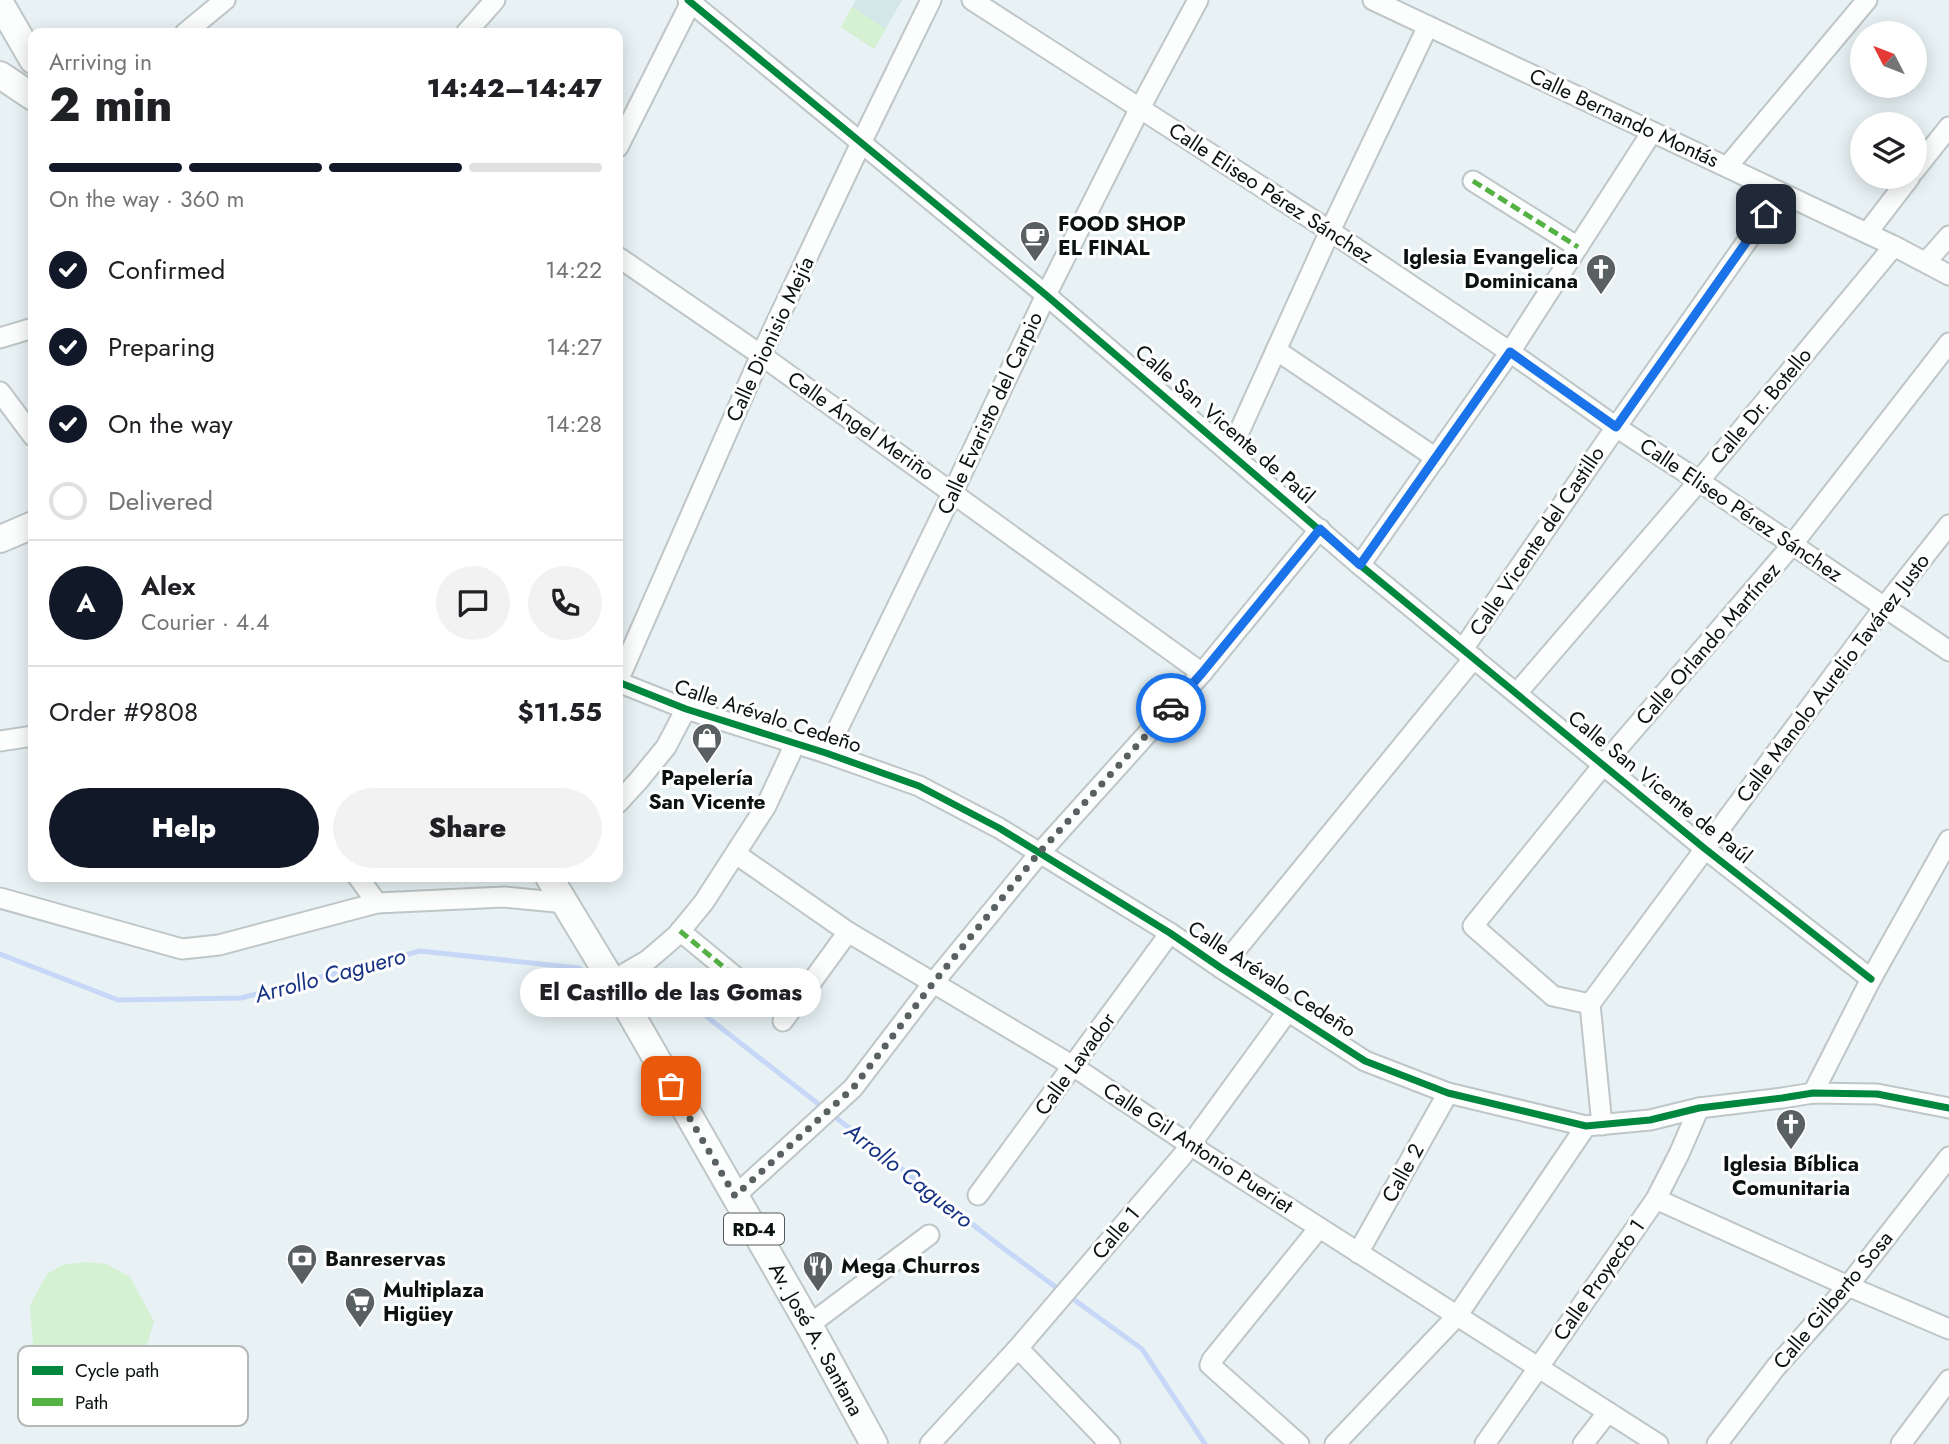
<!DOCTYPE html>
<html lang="en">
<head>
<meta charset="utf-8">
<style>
  :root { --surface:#fff; --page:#f2f2f2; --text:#202124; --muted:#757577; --line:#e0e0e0; --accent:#111827 }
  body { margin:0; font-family:Jost,sans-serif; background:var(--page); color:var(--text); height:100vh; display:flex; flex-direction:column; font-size:26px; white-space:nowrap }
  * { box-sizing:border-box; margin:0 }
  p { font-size:23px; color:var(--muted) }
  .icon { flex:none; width:38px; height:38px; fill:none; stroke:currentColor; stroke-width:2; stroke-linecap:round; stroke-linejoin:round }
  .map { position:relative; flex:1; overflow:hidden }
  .drawer { position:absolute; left:28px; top:28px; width:595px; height:854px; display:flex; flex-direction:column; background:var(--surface); border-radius:14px; box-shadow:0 4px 18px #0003 }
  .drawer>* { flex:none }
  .needle { width:46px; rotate:312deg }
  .tools { position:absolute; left:1850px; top:21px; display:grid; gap:14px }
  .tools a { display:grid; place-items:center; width:77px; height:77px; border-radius:50%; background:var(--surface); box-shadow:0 4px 18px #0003; font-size:35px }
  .pin { position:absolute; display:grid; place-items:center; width:60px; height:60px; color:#fff; margin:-30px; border-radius:14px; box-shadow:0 4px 10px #0006 }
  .courier { position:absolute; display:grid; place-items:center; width:70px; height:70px; margin:-35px; border:5px solid #1a73e8; border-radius:50%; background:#fff; color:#222; box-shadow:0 2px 9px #0007 }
  .bubble { position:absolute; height:49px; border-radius:24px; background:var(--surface); box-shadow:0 4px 18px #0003; font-size:23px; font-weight:800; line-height:49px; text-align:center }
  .summary em { font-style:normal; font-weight:800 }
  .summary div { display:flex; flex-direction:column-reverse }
  .summary { display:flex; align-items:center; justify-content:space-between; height:119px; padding:0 21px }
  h1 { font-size:46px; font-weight:800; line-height:52px }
  .bar { display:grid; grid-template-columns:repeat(4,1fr); gap:10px 7px; align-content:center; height:84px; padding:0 21px }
  .bar i { height:9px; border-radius:5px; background:var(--line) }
  .bar .on { background:var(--accent) }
  .bar p { grid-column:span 4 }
  .line { display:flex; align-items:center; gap:18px; padding:0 21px; border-top:2px solid var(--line) }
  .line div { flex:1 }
  .round { display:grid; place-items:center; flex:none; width:74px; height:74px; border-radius:37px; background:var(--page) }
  ol { padding:0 21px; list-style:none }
  li { display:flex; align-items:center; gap:21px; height:77px }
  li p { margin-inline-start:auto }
  li .icon { padding:7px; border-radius:50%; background:var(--accent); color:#fff; stroke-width:4 }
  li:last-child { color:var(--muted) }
  li i { width:38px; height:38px; border:4px solid var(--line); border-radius:50% }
  .primary-button { display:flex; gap:14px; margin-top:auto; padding:14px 21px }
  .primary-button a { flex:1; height:80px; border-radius:42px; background:var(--accent); color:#fff; font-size:28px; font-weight:800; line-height:80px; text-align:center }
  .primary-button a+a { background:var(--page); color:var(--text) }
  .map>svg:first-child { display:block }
</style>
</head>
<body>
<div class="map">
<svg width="1949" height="1444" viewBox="0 0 1949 1444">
  <rect width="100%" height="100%" fill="#e8f2f4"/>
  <polygon fill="#d3e6e8" points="856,0 902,0 874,49 841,27"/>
  <g fill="#d4f1d2">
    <polygon points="852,7 886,29 874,49 841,27"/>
    <polygon points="83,1262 106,1264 130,1277 154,1321 144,1356 121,1387 99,1401 74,1396 47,1376 33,1345 30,1305 47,1274 63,1265"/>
  </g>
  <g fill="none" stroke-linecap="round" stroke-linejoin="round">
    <g stroke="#c6d7f7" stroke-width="5">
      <polyline points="0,954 118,1000 241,998 420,951 579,968 600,982"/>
      <polyline points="633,999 693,1006 999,1245 1061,1291"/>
      <polyline points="1069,1296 1142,1349 1205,1444"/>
    </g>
    <g stroke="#bec6c7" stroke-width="23">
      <g id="minor">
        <polyline points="688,0 1046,295 1360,565 1704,848 1871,979"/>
        <polyline points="972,0 1330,231 1510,352 1616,427 1699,481 1949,651"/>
        <polyline points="1373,0 1894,246 1949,275"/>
        <polyline points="185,33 225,0"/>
        <polyline points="466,33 495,0"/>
        <polyline points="618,147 692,0"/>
        <polyline points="1727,167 1867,0"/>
        <polyline points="1914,171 1949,127"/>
        <polyline points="1473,181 1578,247"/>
        <polyline points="1867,233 1910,177"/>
        <polyline points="618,257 761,355 1202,673"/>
        <polyline points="1926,262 1949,236"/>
        <polyline points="0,338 33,328"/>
        <polyline points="1276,350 1436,458"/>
        <polyline points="0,392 33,436"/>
        <polyline points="1230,452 1330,231 1428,26"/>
        <polyline points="1360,565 1510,352 1652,132"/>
        <polyline points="1463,649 1616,427 1781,193"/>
        <polyline points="618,681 761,355 861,143 931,0"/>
        <polyline points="618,682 686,709 826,753 919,786 999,828 1170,933 1221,968 1365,1061 1448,1093 1586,1126 1650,1120 1699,1108 1782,1098 1813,1093 1877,1094 1949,1108"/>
        <polyline points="1517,693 1699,481 1894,246"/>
        <polyline points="0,741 33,736"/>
        <polyline points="826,753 953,492 1046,295 1140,108 1198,0"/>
        <polyline points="618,803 639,780 666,747 686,709"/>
        <polyline points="736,854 848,932 1073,1066 1190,1145 1658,1444"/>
        <polyline points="358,877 377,903"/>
        <polyline points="0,898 182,949 219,945 377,903 504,897 566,903"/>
        <polyline points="680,931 737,978"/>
        <polyline points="1221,968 1474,658"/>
        <polyline points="612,981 648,960 677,935 704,902 766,806 795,744"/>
        <polyline points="1590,1004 1553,996 1473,926 1604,764 1792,545 1949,343"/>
        <polyline points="783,1021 848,932"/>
        <polyline points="1813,1093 1871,979 1949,840"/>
        <polyline points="1602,1125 1590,1004 1885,606 1949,525"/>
        <polyline points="978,1195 1170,933"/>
        <polyline points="735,1196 853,1088 934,982 1039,854 1202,673 1320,529"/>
        <polyline points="1656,1199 1848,1286 1949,1329"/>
        <polyline points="1358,1253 1448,1093"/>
        <polyline points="809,1325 929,1235"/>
        <polyline points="1018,1348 1110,1444"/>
        <polyline points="930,1444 1018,1348 1183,1155 1288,1011"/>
        <polyline points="1299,1444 1210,1365 1212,1360 1319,1228"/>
        <polyline points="1335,1444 1457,1316 1586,1126"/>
        <polyline points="1485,1444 1656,1199 1679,1154 1699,1108"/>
        <polyline points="1583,1444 1608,1412"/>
        <polyline points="1717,1444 1776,1367 1848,1286 1949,1157"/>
        <polyline points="1901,1444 1949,1380"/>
      </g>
    </g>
    <g stroke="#bec6c7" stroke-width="30">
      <g id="major">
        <polyline points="0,3 33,60"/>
        <polyline points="0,75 33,97"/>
        <polyline points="0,539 33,525"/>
        <path id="s1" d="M549 877 612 981 809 1325 874 1444"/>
      </g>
    </g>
    <use href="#minor" stroke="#fcfdfd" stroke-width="19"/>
    <use href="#major" stroke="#fcfdfd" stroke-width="26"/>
    <g stroke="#54b144" stroke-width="5" stroke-dasharray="10 5" stroke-linecap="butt">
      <polyline points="1473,181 1578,247"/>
      <polyline points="680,931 737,978"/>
    </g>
    <g stroke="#fff" stroke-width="11">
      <g id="cycleway">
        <polyline points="688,0 1046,295 1360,565 1704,848 1871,979"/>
        <polyline points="618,682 686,709 826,753 919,786 999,828 1170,933 1221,968 1365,1061 1448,1093 1586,1126 1650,1120 1699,1108 1782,1098 1813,1093 1877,1094 1949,1108"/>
      </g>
    </g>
    <use href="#cycleway" stroke="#00873e" stroke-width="7"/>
  </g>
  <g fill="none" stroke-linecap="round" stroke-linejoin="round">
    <polyline stroke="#596061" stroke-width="7" stroke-dasharray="0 12.6" points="671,1086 735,1196 853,1088 934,982 1038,854 1171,708"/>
    <polyline stroke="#1a73e8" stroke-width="9" points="1171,708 1202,673 1320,529 1360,565 1510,352 1616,427 1766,214"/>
  </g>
  <defs>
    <g id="cafe-pin" transform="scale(1.575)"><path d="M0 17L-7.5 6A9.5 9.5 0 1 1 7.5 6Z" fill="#596061" stroke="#fff"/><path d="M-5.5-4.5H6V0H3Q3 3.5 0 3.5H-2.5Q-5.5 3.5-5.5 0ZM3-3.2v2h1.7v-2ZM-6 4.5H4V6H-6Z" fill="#fff"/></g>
    <g id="church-pin" transform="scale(1.575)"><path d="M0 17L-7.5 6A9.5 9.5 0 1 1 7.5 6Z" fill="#596061" stroke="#fff"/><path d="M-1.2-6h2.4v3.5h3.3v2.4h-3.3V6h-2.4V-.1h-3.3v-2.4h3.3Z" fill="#fff"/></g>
    <g id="shop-pin" transform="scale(1.575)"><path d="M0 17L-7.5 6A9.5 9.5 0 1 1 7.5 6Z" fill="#596061" stroke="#fff"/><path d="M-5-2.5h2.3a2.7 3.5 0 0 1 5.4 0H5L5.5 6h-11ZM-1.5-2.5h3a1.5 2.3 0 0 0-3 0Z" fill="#fff"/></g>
    <g id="bank-pin" transform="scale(1.575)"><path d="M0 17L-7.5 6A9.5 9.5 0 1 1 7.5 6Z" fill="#596061" stroke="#fff"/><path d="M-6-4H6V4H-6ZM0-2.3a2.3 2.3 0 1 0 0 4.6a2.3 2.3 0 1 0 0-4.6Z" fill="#fff"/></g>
    <g id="restaurant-pin" transform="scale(1.575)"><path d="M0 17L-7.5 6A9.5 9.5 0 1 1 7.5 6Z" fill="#596061" stroke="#fff"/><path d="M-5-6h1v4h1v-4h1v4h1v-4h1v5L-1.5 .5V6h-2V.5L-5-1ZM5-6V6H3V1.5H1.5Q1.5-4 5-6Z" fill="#fff"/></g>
    <g id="supermarket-pin" transform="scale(1.575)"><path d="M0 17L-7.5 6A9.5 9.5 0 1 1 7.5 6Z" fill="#596061" stroke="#fff"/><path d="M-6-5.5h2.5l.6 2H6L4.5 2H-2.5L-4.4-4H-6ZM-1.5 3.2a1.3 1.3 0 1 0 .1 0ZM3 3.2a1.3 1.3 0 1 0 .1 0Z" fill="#fff"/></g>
  </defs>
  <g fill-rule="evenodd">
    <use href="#cafe-pin" x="1035" y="236"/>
    <use href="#church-pin" x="1601" y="269"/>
    <use href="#shop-pin" x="707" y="738"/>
    <use href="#church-pin" x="1791" y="1124"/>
    <use href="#bank-pin" x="302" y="1259"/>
    <use href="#restaurant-pin" x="818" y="1266"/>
    <use href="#supermarket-pin" x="360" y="1302"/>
  </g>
  <g text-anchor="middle" stroke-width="6" stroke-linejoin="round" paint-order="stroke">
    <rect fill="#fff" stroke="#555959" stroke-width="2" x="724" y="1213.5" width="60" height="31" rx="5"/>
    <g font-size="19" font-weight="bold" fill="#0c1212">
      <text x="754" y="1236">RD-4</text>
    </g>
    <g font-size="21" fill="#0c1212" stroke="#fff">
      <text transform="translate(1624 118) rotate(25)" y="7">Calle Bernando Montás</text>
      <text transform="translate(1271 193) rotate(33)" y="7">Calle Eliseo Pérez Sánchez</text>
      <text transform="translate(770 339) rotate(-65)" y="7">Calle Dionisio Mejía</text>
      <text transform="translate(1761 406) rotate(-50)" y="7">Calle Dr. Botello</text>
      <text transform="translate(990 413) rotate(-65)" y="7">Calle Evaristo del Carpio</text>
      <text transform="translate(1225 424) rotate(41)" y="7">Calle San Vicente de Paúl</text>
      <text transform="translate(861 426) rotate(35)" y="7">Calle Ángel Meriño</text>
      <text transform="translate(1741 510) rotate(34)" y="7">Calle Eliseo Pérez Sánchez</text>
      <text transform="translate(1537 541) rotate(-56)" y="7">Calle Vicente del Castillo</text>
      <text transform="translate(1708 644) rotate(-49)" y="7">Calle Orlando Martínez</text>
      <text transform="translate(1833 678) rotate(-53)" y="7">Calle Manolo Aurelio Tavárez Justo</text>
      <text transform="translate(768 716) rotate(18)" y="7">Calle Arévalo Cedeño</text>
      <text transform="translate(1660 787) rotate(39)" y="7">Calle San Vicente de Paúl</text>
      <text transform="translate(1272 979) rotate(33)" y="7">Calle Arévalo Cedeño</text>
      <text transform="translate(1075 1064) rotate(-54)" y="7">Calle Lavador</text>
      <text transform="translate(1198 1148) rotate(33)" y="7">Calle Gil Antonio Pueriet</text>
      <text transform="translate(1403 1173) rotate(-61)" y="7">Calle 2</text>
      <text transform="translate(1116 1233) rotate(-50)" y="7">Calle 1</text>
      <text transform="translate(1599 1280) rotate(-55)" y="7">Calle Proyecto 1</text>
      <text transform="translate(1833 1300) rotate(-50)" y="7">Calle Gilberto Sosa</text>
      <text dy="7" stroke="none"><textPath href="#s1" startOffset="534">Av. José A. Santana</textPath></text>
    </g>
    <g font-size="21" font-weight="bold" fill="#0c1212" stroke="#fff" text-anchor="start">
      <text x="1058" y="231">FOOD SHOP<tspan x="1058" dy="24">EL FINAL</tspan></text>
      <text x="1578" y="264" text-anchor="end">Iglesia Evangelica<tspan x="1578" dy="24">Dominicana</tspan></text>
      <text x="707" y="785" text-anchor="middle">Papelería<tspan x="707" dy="24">San Vicente</tspan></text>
      <text x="1791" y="1171" text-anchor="middle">Iglesia Bíblica<tspan x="1791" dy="24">Comunitaria</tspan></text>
      <text x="325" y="1266">Banreservas</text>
      <text x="841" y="1273">Mega Churros</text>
      <text x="383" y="1297">Multiplaza<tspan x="383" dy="24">Higüey</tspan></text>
    </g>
    <g font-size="23" font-style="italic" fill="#173283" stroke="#fff">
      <text transform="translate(330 975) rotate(-15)" y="8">Arrollo Caguero</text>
      <text transform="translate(909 1175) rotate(38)" y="8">Arrollo Caguero</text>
    </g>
  </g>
  <rect x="18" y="1346" width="230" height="80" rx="10" fill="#fff" stroke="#b6b8b8" stroke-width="2"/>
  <rect x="32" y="1366" width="31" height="9" fill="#00873e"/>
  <rect x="32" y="1398" width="31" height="8" fill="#54b144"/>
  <g font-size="19" fill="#0c1212">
    <text x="75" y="1377">Cycle path</text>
    <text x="75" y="1409">Path</text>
  </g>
</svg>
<div class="tools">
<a><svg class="needle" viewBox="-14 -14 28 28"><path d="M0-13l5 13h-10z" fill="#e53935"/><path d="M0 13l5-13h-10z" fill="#757577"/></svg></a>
<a><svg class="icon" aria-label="layers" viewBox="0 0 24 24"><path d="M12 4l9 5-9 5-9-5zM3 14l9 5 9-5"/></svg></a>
</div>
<div class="pin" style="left:671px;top:1086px;background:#ea580c"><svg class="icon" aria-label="bag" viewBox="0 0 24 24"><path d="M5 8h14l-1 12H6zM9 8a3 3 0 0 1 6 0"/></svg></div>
<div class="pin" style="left:1766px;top:214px;background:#1f2937"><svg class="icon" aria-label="home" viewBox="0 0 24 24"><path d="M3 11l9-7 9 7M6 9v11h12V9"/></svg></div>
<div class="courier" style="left:1171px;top:708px"><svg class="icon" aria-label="car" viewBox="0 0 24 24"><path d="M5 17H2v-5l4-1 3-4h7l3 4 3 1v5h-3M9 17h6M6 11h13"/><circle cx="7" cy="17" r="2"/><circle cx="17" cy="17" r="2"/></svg></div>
<div class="bubble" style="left:520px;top:968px;width:301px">El Castillo de las Gomas</div>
<section class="drawer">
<div class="summary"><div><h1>2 min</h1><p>Arriving in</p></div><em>14:42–14:47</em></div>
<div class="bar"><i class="on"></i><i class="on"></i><i class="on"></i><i></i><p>On the way · 360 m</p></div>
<ol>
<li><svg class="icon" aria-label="check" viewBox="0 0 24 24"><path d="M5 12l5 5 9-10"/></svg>Confirmed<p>14:22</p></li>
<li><svg class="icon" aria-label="check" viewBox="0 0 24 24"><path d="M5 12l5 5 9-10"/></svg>Preparing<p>14:27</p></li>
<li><svg class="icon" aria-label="check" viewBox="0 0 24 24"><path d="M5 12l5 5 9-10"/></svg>On the way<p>14:28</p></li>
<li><i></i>Delivered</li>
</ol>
<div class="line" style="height:126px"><b class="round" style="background:var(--accent);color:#fff">A</b><div><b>Alex</b><p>Courier · 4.4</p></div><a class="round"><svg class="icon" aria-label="chat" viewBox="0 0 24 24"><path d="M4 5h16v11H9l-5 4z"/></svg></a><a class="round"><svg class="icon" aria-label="phone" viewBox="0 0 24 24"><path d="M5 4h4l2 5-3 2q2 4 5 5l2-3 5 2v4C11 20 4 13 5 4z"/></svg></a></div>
<div class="line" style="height:91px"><div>Order #9808</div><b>$11.55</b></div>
<div class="primary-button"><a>Help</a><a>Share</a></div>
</section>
</div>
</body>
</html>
